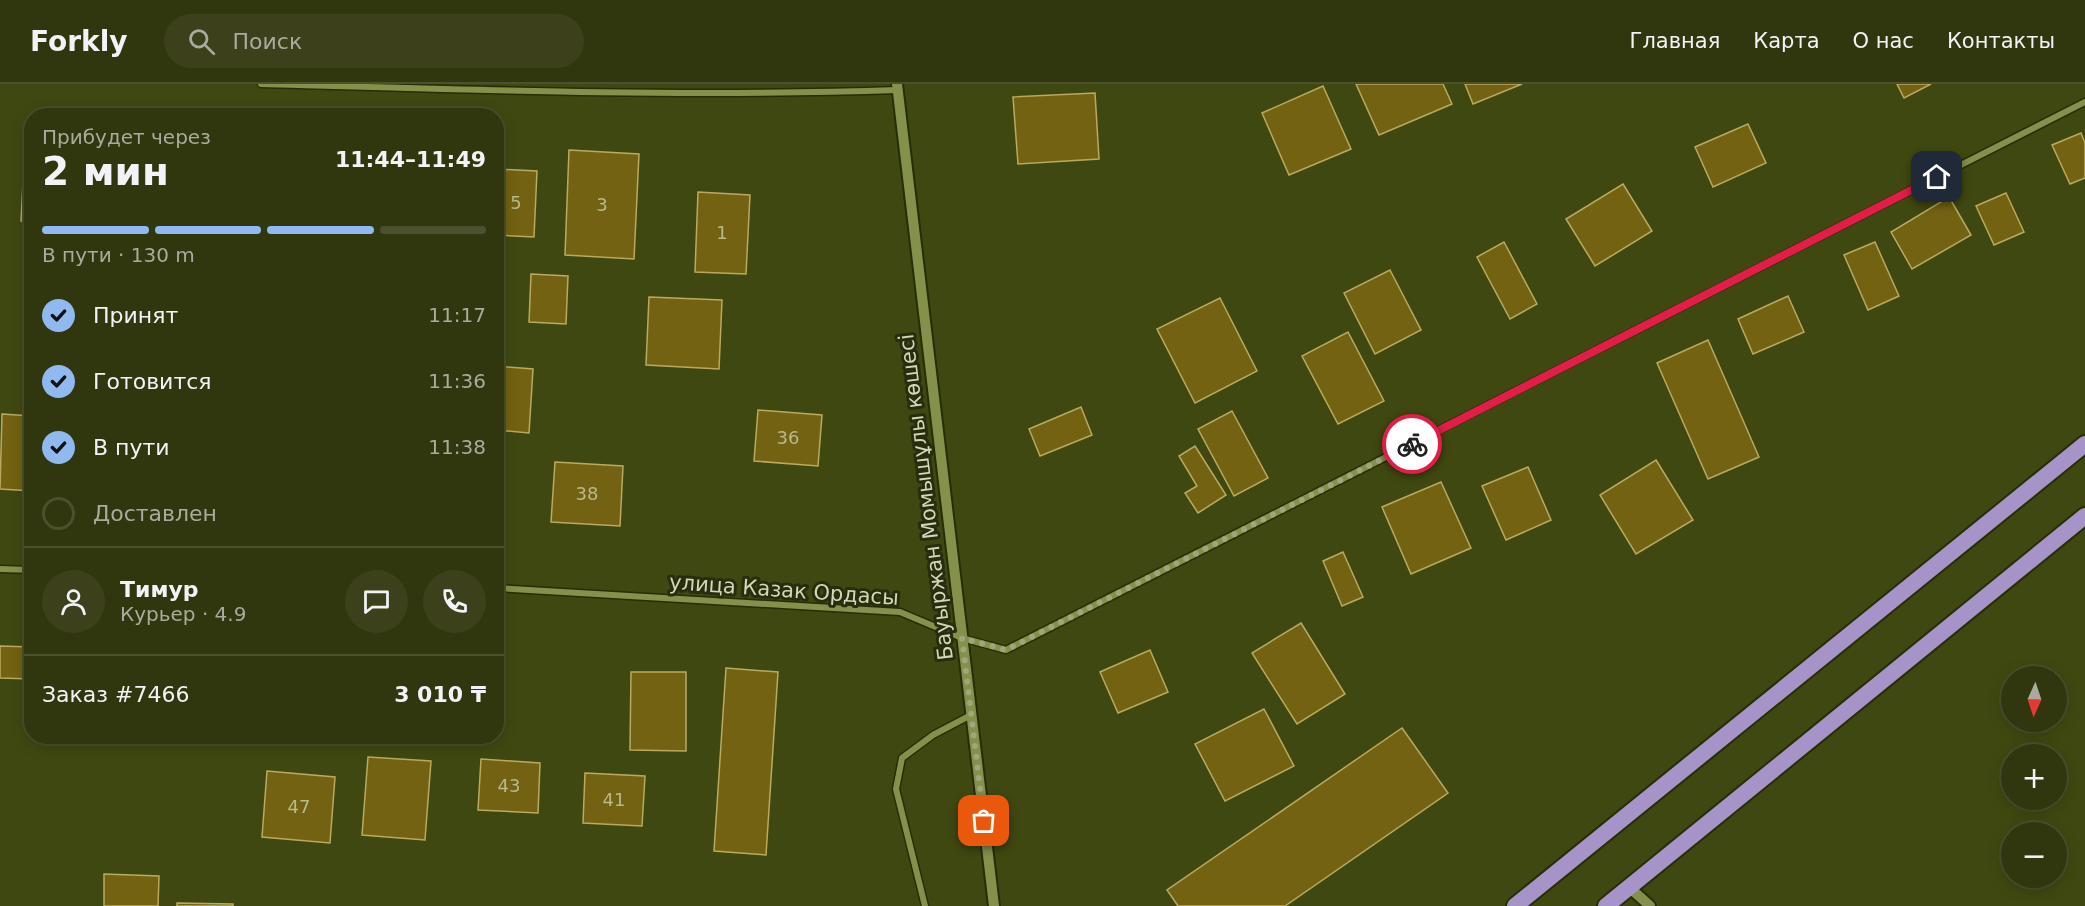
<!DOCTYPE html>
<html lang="ru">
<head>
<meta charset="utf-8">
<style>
  :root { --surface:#30360d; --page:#3c411b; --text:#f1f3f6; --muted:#a8ab9d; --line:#4b502e; --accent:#90b9f0 }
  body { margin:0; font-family:"DejaVu Sans",sans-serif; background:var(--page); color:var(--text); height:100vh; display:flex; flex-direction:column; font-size:22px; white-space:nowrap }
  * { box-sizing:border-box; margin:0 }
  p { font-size:20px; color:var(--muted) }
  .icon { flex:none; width:33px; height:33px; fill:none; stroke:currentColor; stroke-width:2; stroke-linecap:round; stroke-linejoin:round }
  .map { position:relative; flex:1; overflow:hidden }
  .panel { position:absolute; left:24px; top:24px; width:480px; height:636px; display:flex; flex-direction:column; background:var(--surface); border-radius:24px; box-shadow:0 3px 15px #0003,0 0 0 2px var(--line) }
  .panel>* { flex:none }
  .needle { width:39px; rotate:183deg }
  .buttons { position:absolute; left:2001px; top:582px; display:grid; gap:12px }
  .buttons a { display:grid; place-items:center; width:66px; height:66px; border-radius:50%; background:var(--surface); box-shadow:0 3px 15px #0003,0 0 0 2px var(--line); font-size:30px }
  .pin { position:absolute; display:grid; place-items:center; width:51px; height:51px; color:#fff; margin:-26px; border-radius:12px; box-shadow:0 3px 9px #0006 }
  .courier { position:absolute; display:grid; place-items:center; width:60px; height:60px; margin:-30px; border:4px solid #e11d48; border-radius:50%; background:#fff; color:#222; box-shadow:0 2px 8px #0007 }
  .summary em { font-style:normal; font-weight:600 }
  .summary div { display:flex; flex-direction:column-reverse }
  .summary { display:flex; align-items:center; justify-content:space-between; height:102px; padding:0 18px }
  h1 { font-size:39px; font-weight:600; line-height:45px }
  .bar { display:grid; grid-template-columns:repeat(4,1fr); gap:9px 6px; align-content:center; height:72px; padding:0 18px }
  .bar i { height:8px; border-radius:4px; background:var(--line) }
  .bar .current { background:var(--accent) }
  .bar p { grid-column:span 4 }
  .line { display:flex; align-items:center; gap:15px; padding:0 18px; border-top:2px solid var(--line) }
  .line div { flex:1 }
  .round { display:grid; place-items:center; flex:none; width:63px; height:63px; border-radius:32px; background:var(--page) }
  ol { padding:0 18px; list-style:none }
  li { display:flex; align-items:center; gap:18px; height:66px }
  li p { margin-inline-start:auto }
  li .icon { padding:6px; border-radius:50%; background:var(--accent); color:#111; stroke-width:4 }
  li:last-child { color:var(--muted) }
  li i { width:33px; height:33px; border:3px solid var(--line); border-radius:50% }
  header { display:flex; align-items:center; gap:36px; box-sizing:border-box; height:84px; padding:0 30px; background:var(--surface); border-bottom:2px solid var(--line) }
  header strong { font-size:28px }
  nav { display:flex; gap:33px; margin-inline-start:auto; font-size:21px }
  .search { width:420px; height:54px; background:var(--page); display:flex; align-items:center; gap:15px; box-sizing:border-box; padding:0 21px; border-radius:33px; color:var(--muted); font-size:22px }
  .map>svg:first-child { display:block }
</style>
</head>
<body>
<header>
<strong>Forkly</strong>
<div class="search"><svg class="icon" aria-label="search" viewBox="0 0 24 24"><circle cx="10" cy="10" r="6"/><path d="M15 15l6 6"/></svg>Поиск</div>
<nav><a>Главная</a><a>Карта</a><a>О нас</a><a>Контакты</a></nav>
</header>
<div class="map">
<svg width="2085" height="822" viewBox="0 0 2085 822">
  <rect width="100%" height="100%" fill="#404811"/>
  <g fill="#726212" stroke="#baaa61" stroke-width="1.5">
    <polygon points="1356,0 1443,0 1452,20 1379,51"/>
    <polygon points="1465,0 1522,0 1473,20"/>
    <polygon points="1897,0 1931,0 1904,14"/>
    <polygon points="1323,2 1351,65 1289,91 1262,29"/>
    <polygon points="1095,9 1099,75 1018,80 1013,13"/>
    <polygon points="1748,40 1766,79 1713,103 1695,63"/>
    <polygon points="2081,49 2085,59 2085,94 2070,100 2052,61"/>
    <polygon points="25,59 32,59 32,138 21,137"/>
    <polygon points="569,66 639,70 634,175 565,171"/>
    <polygon points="496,85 537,87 534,153 496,151"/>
    <polygon points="1623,100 1652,147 1595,182 1566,135"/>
    <polygon points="698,108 750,111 746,190 695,188"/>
    <polygon points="2006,109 2024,148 1994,161 1976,122"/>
    <polygon points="1949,113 1971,151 1912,185 1891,148"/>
    <polygon points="1504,158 1537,220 1510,235 1477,173"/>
    <polygon points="1875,158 1899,212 1868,226 1844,171"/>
    <polygon points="1390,186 1421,246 1375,270 1344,209"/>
    <polygon points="531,190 568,192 566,240 529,238"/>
    <polygon points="1788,212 1804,248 1753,270 1738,235"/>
    <polygon points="649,213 722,216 719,285 646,281"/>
    <polygon points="1220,214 1257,287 1195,319 1157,245"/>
    <polygon points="1348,248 1384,317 1338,340 1302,272"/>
    <polygon points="1708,256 1759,373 1708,395 1657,279"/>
    <polygon points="496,282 533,285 529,349 496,346"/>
    <polygon points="1081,323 1092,351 1040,372 1029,345"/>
    <polygon points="758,326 822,331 818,382 754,377"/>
    <polygon points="1232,327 1268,394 1234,412 1198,345"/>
    <polygon points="2,330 32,332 32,407 0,405"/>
    <polygon points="1195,362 1226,411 1198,429 1185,409 1197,402 1179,372"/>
    <polygon points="1656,376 1693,436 1636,470 1600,411"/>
    <polygon points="555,378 623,382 620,442 551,438"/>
    <polygon points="1528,383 1551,436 1506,456 1482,402"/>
    <polygon points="1441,398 1471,464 1411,490 1382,423"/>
    <polygon points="1343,468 1363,513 1342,522 1323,477"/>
    <polygon points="1301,539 1345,610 1297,640 1252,569"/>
    <polygon points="0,562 32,563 32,595 0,594"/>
    <polygon points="1150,566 1168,608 1118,629 1100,588"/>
    <polygon points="726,584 778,588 766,771 714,767"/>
    <polygon points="631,588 686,588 686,667 630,666"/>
    <polygon points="1264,625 1294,682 1225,717 1195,660"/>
    <polygon points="1402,644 1448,709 1285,822 1178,822 1167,806"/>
    <polygon points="368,673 431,677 425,756 362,751"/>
    <polygon points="481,675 540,679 538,729 478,726"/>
    <polygon points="267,687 335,693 330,759 262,753"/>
    <polygon points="585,689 645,692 642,742 583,739"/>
    <polygon points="104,790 159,792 158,822 104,822"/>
    <polygon points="177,819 233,820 233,822 177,822"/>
  </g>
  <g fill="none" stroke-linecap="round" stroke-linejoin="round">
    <g stroke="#272d07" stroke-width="9">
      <g id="minor">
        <path d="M261 0C474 6 685 13 898 6"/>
        <polyline points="0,485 32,486"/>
        <polyline points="496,504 900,528 962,554 1006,566 2085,18"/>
        <polyline points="925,822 896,705 902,674 933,651 971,631"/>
      </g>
    </g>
    <g stroke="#272d07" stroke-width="14">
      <g id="tertiary">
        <polyline points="897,0 994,822"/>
        <polyline points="1629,803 1650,822"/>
      </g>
    </g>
    <g stroke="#272d07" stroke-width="20">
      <g id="trunk">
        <polyline points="1515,822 2085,360"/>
        <polyline points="1606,822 2085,432"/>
      </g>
    </g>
    <use href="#minor" stroke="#84914a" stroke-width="6"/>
    <use href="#tertiary" stroke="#84914a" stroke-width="10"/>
    <use href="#trunk" stroke="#a694c8" stroke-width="16"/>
  </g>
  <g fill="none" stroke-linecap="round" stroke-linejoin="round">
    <polyline stroke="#9ea67c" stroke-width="6" stroke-dasharray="0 10.8" points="984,737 962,554 1006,566 1412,360"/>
    <polyline stroke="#e11d48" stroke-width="8" points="1412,360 1937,93"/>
  </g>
  <g text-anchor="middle" stroke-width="6" stroke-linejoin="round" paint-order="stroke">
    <g font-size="18" fill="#b8ba8c">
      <text x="516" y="125">5</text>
      <text x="602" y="127">3</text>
      <text x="722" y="155">1</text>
      <text x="788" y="360">36</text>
      <text x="587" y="416">38</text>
      <text x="509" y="708">43</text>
      <text x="614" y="722">41</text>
      <text x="299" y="729">47</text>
    </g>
    <g font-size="21" fill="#d0d8b5" stroke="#282d0f">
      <text transform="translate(926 413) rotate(-97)" y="7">Бауыржан Момышұлы көшесі</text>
      <text transform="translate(784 506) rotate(4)" y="7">улица Казак Ордасы</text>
    </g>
  </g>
</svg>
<div class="buttons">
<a><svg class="needle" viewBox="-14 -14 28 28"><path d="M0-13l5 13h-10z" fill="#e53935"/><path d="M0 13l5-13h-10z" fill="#a8ab9d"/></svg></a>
<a>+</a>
<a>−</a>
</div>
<div class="pin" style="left:984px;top:737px;background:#ea580c"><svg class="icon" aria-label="bag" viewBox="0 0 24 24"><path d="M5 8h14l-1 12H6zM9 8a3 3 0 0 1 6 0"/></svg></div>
<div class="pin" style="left:1937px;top:93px;background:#1f2937"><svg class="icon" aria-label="home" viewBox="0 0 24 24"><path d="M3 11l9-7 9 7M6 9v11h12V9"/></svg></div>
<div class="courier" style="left:1412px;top:360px"><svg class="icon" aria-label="bike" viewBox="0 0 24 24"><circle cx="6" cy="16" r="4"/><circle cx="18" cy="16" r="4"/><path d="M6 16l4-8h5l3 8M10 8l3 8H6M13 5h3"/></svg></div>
<section class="panel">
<div class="summary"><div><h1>2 мин</h1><p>Прибудет через</p></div><em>11:44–11:49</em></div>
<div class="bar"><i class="current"></i><i class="current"></i><i class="current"></i><i></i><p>В пути · 130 m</p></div>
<ol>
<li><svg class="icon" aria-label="check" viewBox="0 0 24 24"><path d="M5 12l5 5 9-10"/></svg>Принят<p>11:17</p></li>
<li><svg class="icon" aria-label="check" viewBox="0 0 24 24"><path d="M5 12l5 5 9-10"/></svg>Готовится<p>11:36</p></li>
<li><svg class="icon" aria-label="check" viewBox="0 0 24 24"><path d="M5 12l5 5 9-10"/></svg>В пути<p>11:38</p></li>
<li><i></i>Доставлен</li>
</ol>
<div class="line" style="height:108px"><a class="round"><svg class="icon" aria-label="person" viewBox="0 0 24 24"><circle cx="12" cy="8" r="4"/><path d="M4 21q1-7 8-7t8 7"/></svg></a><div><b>Тимур</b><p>Курьер · 4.9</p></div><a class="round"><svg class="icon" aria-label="chat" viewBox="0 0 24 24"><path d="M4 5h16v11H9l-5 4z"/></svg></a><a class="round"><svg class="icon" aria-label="phone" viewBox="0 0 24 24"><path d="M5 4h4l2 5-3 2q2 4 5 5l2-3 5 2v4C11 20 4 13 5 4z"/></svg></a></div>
<div class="line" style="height:78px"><div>Заказ #7466</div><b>3 010 ₸</b></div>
</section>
</div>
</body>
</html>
